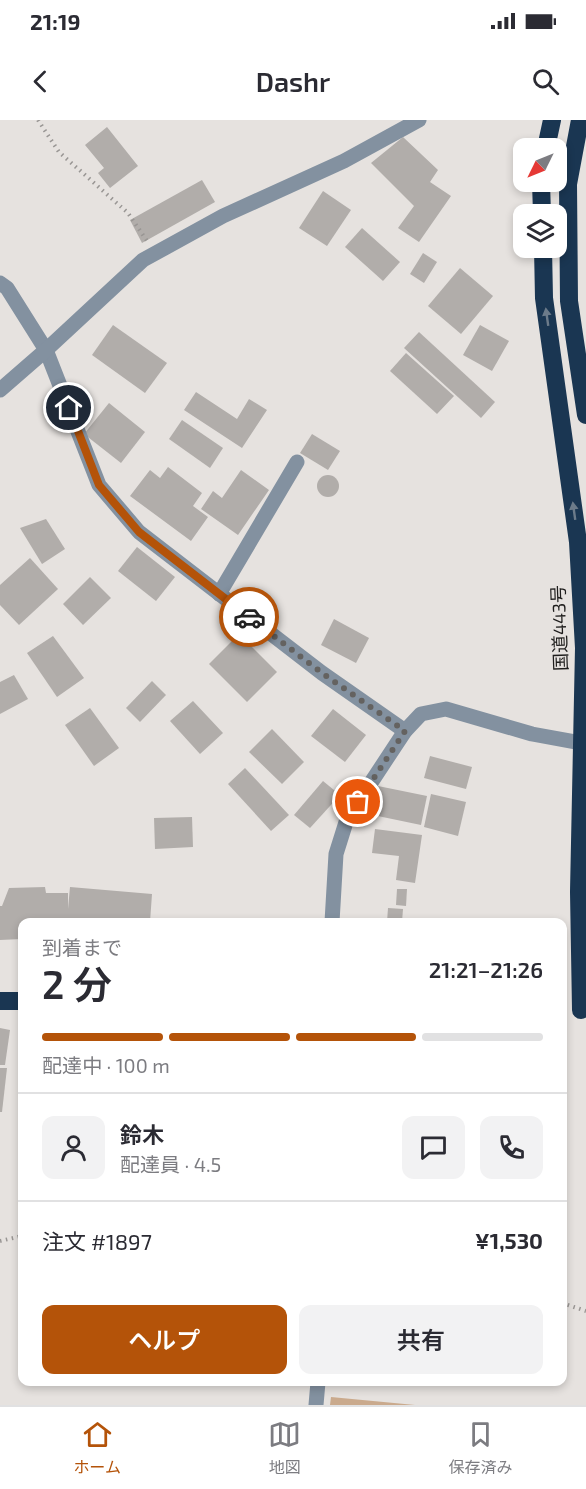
<!DOCTYPE html>
<html lang="ja">
<head>
<meta charset="utf-8">
<style>
  :root { --surface:#fff; --page:#f2f2f3; --text:#2b2b33; --muted:#7c7c81; --line:#e1e1e2; --accent:#b45309 }
  body { margin:0; font-family:"Exo 2","Noto Sans JP",sans-serif; background:var(--page); color:var(--text); height:100vh; display:flex; flex-direction:column; font-size:22px; white-space:nowrap }
  * { box-sizing:border-box; margin:0 }
  p { font-size:20px; color:var(--muted) }
  .icon { flex:none; width:33px; height:33px; fill:none; stroke:currentColor; stroke-width:2; stroke-linecap:round; stroke-linejoin:round }
  .map { position:relative; flex:1; overflow:hidden }
  .sheet { position:absolute; left:18px; top:798px; width:549px; height:468px; display:flex; flex-direction:column; background:var(--surface); border-radius:12px; box-shadow:0 3px 9px #0003 }
  .sheet>* { flex:none }
  .needle { width:39px; rotate:227deg }
  .buttons { position:absolute; left:513px; top:18px; display:grid; gap:12px }
  .buttons a { display:grid; place-items:center; width:54px; height:54px; border-radius:12px; background:var(--surface); box-shadow:0 3px 9px #0003; font-size:30px }
  .pin { position:absolute; display:grid; place-items:center; width:51px; height:51px; color:#fff; margin:-26px; border:3px solid #fff; border-radius:50%; box-shadow:0 2px 6px #0007 }
  .courier { position:absolute; display:grid; place-items:center; width:60px; height:60px; margin:-30px; border:4px solid #b45309; border-radius:50%; background:#fff; color:#222; box-shadow:0 2px 8px #0007 }
  .head em { font-style:normal; font-weight:600 }
  .head div { display:flex; flex-direction:column-reverse }
  .head { display:flex; align-items:center; justify-content:space-between; height:102px; padding:0 24px }
  h1 { font-size:39px; font-weight:600; line-height:45px }
  .bar { display:grid; grid-template-columns:repeat(4,1fr); gap:9px 6px; align-content:center; height:72px; padding:0 24px }
  .bar i { height:8px; border-radius:4px; background:var(--line) }
  .bar .active { background:var(--accent) }
  .bar p { grid-column:span 4 }
  .line { display:flex; align-items:center; gap:15px; padding:0 24px; border-top:2px solid var(--line) }
  .line div { flex:1 }
  .round { display:grid; place-items:center; flex:none; width:63px; height:63px; border-radius:12px; background:var(--page) }
  .action { display:flex; gap:12px; margin-top:auto; padding:12px 24px }
  .action a { flex:1; height:69px; border-radius:12px; background:var(--accent); color:#fff; font-size:24px; font-weight:600; line-height:69px; text-align:center }
  .action a+a { background:var(--page); color:var(--text) }
  .status { display:flex; justify-content:space-between; align-items:center; height:42px; padding:0 30px; background:var(--surface); direction:ltr }
  .status svg { height:16px; fill:currentColor }
  header { display:flex; justify-content:space-between; align-items:center; height:78px; padding:0 24px; background:var(--surface); font-size:27px; font-weight:600 }
  .dock { display:flex; justify-content:space-around; align-items:center; height:84px; border-top:2px solid var(--line); background:var(--surface); font-size:16px; color:var(--muted) }
  .dock a { display:grid; justify-items:center; gap:3px }
  .dock .active { color:var(--accent) }
  .map>svg:first-child { display:block }
</style>
</head>
<body>
<div class="status"><b>21:19</b><svg viewBox="0 0 49 12"><path d="M0 12V9h3v3zM5 12V6h3v6zM10 12V3h3v9zM15 12V0h3v12zM26 1h20v11H26zM47 4h2v5h-2z"/></svg></div>
<header><svg class="icon" aria-label="back" viewBox="0 0 24 24"><path d="M15 5l-7 7 7 7"/></svg>Dashr<svg class="icon" aria-label="search" viewBox="0 0 24 24"><circle cx="10" cy="10" r="6"/><path d="M15 15l6 6"/></svg></header>
<div class="map">
<svg width="586" height="1285" viewBox="0 0 586 1285">
  <rect width="100%" height="100%" fill="#e6e2df"/>
  <polygon fill="#caaa8d" points="331,1277 415,1285 330,1285"/>
  <g fill="#b1adaa">
    <polygon points="107,7 138,46 110,68 98,53 104,48 85,25"/>
    <polygon points="403,17 438,50 430,62 451,76 419,122 398,108 414,86 371,43"/>
    <polygon points="202,60 215,82 142,123 130,100"/>
    <polygon points="323,71 351,90 327,126 299,108"/>
    <polygon points="362,108 400,142 383,161 345,127"/>
    <polygon points="423,133 437,142 424,163 410,154"/>
    <polygon points="460,148 493,176 461,214 428,186"/>
    <polygon points="113,205 167,243 145,273 92,235"/>
    <polygon points="480,205 509,221 492,251 463,235"/>
    <polygon points="419,212 495,282 481,298 404,228"/>
    <polygon points="406,233 454,276 437,294 390,251"/>
    <polygon points="196,272 237,299 249,279 267,290 242,328 184,290"/>
    <polygon points="109,283 145,312 121,343 84,314"/>
    <polygon points="182,300 223,328 210,348 169,319"/>
    <polygon points="312,314 340,331 328,350 300,333"/>
    <polygon points="168,347 202,373 193,386 208,397 191,421 130,376 150,350 160,358"/>
    <polygon points="241,350 269,370 238,415 201,389 213,371 222,378"/>
    <circle cx="328" cy="366" r="11"/>
    <polygon points="46,399 65,429 42,444 20,408"/>
    <polygon points="137,427 175,457 156,481 118,451"/>
    <polygon points="30,438 58,469 19,505 0,485 0,465"/>
    <polygon points="90,457 111,478 83,505 63,484"/>
    <polygon points="334,499 369,518 356,543 321,525"/>
    <polygon points="239,514 277,552 247,582 209,544"/>
    <polygon points="53,516 84,558 57,577 27,533"/>
    <polygon points="14,555 28,579 0,594 0,562"/>
    <polygon points="152,561 166,575 140,602 126,588"/>
    <polygon points="193,581 223,613 200,634 170,601"/>
    <polygon points="90,588 119,628 94,646 65,605"/>
    <polygon points="333,589 366,615 345,642 311,616"/>
    <polygon points="272,609 304,642 282,664 249,632"/>
    <polygon points="430,636 472,647 466,669 424,658"/>
    <polygon points="245,648 289,695 271,711 228,664"/>
    <polygon points="323,661 340,675 310,708 294,695"/>
    <polygon points="378,666 427,676 421,705 373,695"/>
    <polygon points="431,674 466,682 458,716 424,707"/>
    <polygon points="192,697 193,727 155,729 154,698"/>
    <polygon points="375,709 422,715 415,763 396,760 399,736 372,733"/>
    <polygon points="45,767 46,773 68,773 68,789 70,767 152,774 150,802 121,802 69,798 69,802 22,802 22,819 0,820 0,786 2,786 9,768"/>
    <polygon points="397,769 407,769 406,786 396,785"/>
    <polygon points="388,788 403,789 402,802 387,802"/>
    <polygon points="0,908 10,910 5,945 0,945"/>
    <polygon points="0,948 7,948 2,992 0,992"/>
  </g>
  <g fill="none" stroke-linecap="round" stroke-linejoin="round">
    <g stroke="#999694" stroke-width="4" stroke-dasharray="1.5 4.5" stroke-linecap="butt">
      <polyline points="38,0 59,32 128,93 147,121"/>
      <polyline points="0,1121 22,1116"/>
      <polyline points="562,1183 586,1191"/>
    </g>
    <g stroke="#8391a0" stroke-width="15">
      <polyline points="0,163 7,168 46,230 99,365 139,412 322,553 405,611"/>
      <polyline points="0,270 46,230 143,140 223,96 344,41 419,0"/>
      <polyline points="219,474 297,342"/>
      <polyline points="332,802 336,734 347,699 405,611 421,594 446,589 532,614 586,624"/>
      <polyline points="316,1285 318,1262"/>
    </g>
    <g stroke="#1a3652" stroke-width="18">
      <polyline points="580,0 568,64 569,181 586,295"/>
      <polyline points="546,28 552,0"/>
      <polyline points="541,62 542,94"/>
      <polyline points="543,128 544,178 578,422 584,528 579,772 581,890"/>
      <polyline points="0,881 22,881"/>
    </g>
  </g>
  <defs><path id="oneway-solid" d="M-6-.8H1V-3.2L6.5 0L1 3.2V.8H-6Z" transform="scale(1.5)"/></defs>
  <g fill="#6c7b8a">
    <use href="#oneway-solid" transform="translate(547 197) rotate(-98)"/>
    <use href="#oneway-solid" transform="translate(574 391) rotate(-98)"/>
  </g>
  <g fill="none" stroke-linecap="round" stroke-linejoin="round">
    <polyline stroke="#646260" stroke-width="6" stroke-dasharray="0 10.8" points="249,497 322,553 405,611 358,682"/>
    <polyline stroke="#b45309" stroke-width="8" points="69,288 99,365 139,412 249,497"/>
  </g>
  <g text-anchor="middle" stroke-width="4.5" stroke-linejoin="round" paint-order="stroke">
    <g font-size="18" fill="#1e1d1c" stroke="#e6e2df">
      <text transform="translate(560 508) rotate(-92)" y="6">国道443号</text>
    </g>
  </g>
</svg>
<div class="buttons">
<a><svg class="needle" viewBox="-14 -14 28 28"><path d="M0-13l5 13h-10z" fill="#e53935"/><path d="M0 13l5-13h-10z" fill="#7c7c81"/></svg></a>
<a><svg class="icon" aria-label="layers" viewBox="0 0 24 24"><path d="M12 4l9 5-9 5-9-5zM3 14l9 5 9-5"/></svg></a>
</div>
<div class="pin" style="left:358px;top:682px;background:#ea580c"><svg class="icon" aria-label="bag" viewBox="0 0 24 24"><path d="M5 8h14l-1 12H6zM9 8a3 3 0 0 1 6 0"/></svg></div>
<div class="pin" style="left:69px;top:288px;background:#1f2937"><svg class="icon" aria-label="home" viewBox="0 0 24 24"><path d="M3 11l9-7 9 7M6 9v11h12V9"/></svg></div>
<div class="courier" style="left:249px;top:497px"><svg class="icon" aria-label="car" viewBox="0 0 24 24"><path d="M5 17H2v-5l4-1 3-4h7l3 4 3 1v5h-3M9 17h6M6 11h13"/><circle cx="7" cy="17" r="2"/><circle cx="17" cy="17" r="2"/></svg></div>
<section class="sheet">
<div class="head"><div><h1>2 分</h1><p>到着まで</p></div><em>21:21–21:26</em></div>
<div class="bar"><i class="active"></i><i class="active"></i><i class="active"></i><i></i><p>配達中 · 100 m</p></div>
<div class="line" style="height:108px"><a class="round"><svg class="icon" aria-label="person" viewBox="0 0 24 24"><circle cx="12" cy="8" r="4"/><path d="M4 21q1-7 8-7t8 7"/></svg></a><div><b>鈴木</b><p>配達員 · 4.5</p></div><a class="round"><svg class="icon" aria-label="chat" viewBox="0 0 24 24"><path d="M4 5h16v11H9l-5 4z"/></svg></a><a class="round"><svg class="icon" aria-label="phone" viewBox="0 0 24 24"><path d="M5 4h4l2 5-3 2q2 4 5 5l2-3 5 2v4C11 20 4 13 5 4z"/></svg></a></div>
<div class="line" style="height:78px"><div>注文 #1897</div><b>¥1,530</b></div>
<div class="action"><a>ヘルプ</a><a>共有</a></div>
</section>
</div>
<nav class="dock">
<a class="active"><svg class="icon" aria-label="home" viewBox="0 0 24 24"><path d="M3 11l9-7 9 7M6 9v11h12V9"/></svg>ホーム</a>
<a><svg class="icon" aria-label="map" viewBox="0 0 24 24"><path d="M3 6l6-2 6 2 6-2v14l-6 2-6-2-6 2zM9 4v14M15 6v14"/></svg>地図</a>
<a><svg class="icon" aria-label="saved" viewBox="0 0 24 24"><path d="M7 4h10v16l-5-4-5 4z"/></svg>保存済み</a>
</nav>
</body>
</html>
